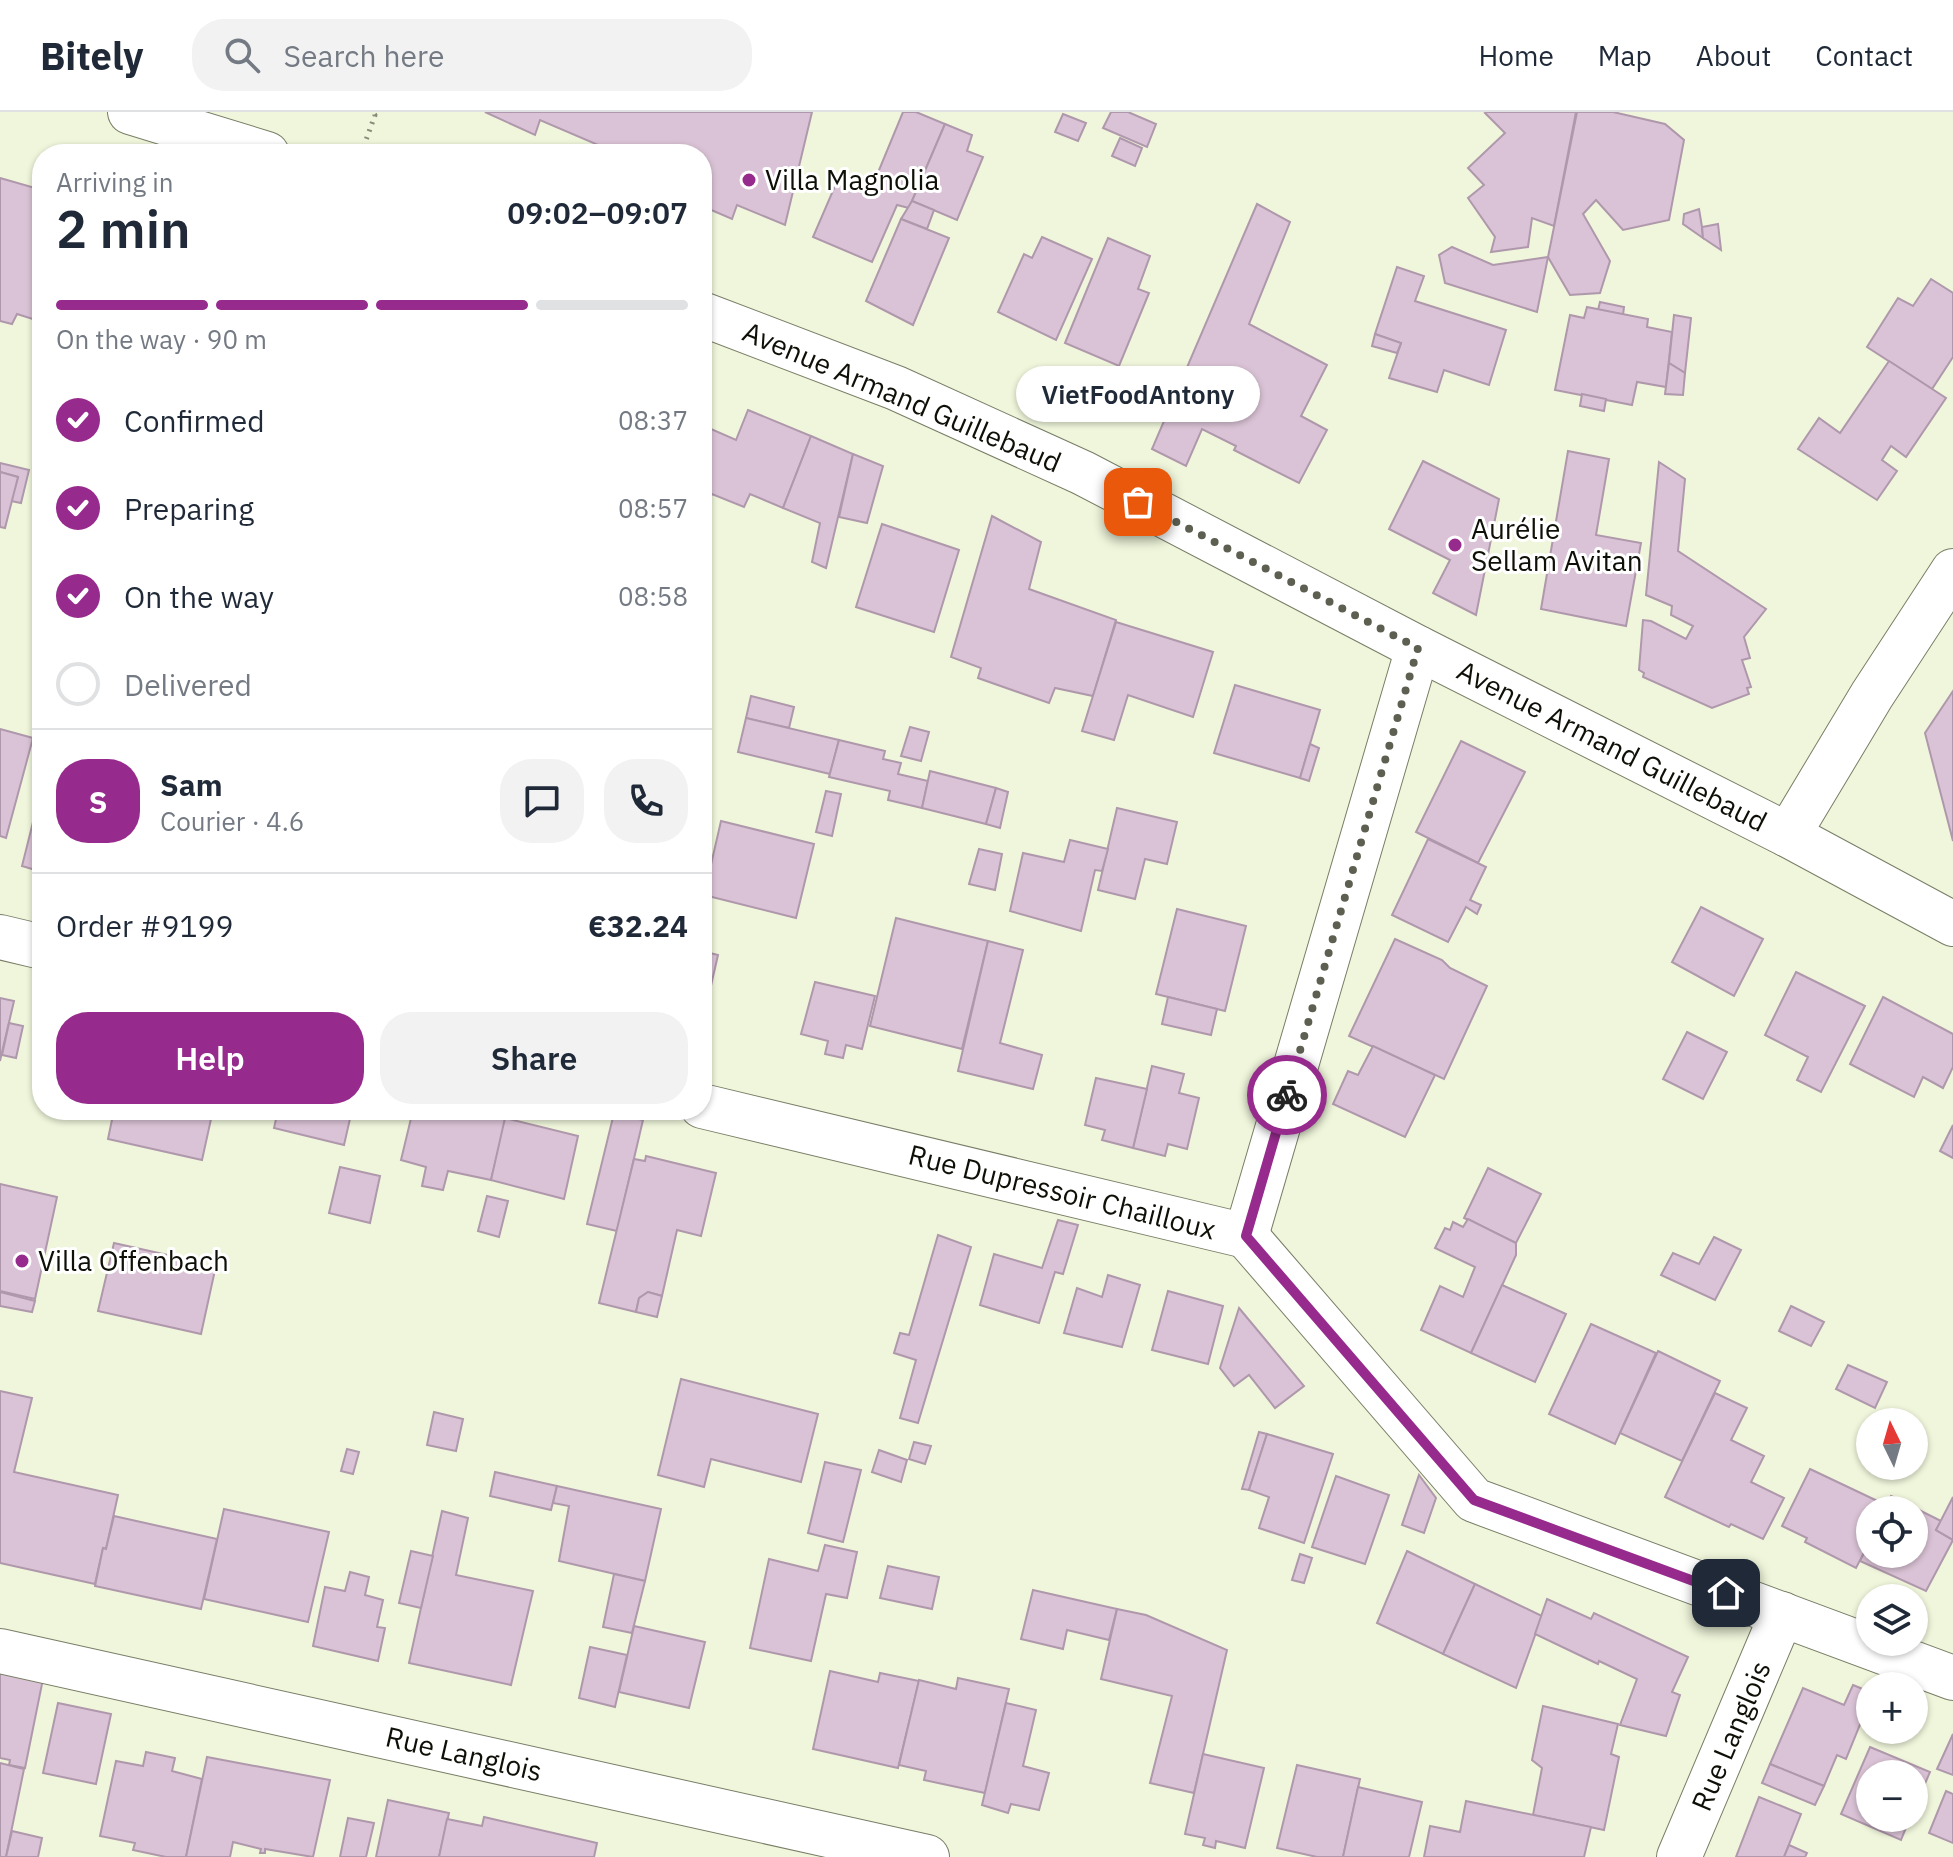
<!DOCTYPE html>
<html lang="en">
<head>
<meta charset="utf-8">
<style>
  :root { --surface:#fff; --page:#f2f2f3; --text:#1f2937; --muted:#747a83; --line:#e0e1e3; --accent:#972b8d }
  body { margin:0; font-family:"IBM Plex Sans",sans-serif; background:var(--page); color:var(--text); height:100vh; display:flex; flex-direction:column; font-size:30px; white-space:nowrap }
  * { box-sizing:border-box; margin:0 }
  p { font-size:26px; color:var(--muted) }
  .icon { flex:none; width:44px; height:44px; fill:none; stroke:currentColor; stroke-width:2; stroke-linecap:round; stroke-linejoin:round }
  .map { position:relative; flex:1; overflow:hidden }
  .sheet { position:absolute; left:32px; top:32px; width:680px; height:976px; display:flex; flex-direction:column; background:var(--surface); border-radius:32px; box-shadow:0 2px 6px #0004 }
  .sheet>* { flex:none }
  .needle { width:52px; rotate:355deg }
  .fabs { position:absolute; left:1856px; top:1296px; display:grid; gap:16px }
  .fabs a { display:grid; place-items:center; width:72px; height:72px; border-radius:50%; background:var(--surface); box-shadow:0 2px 6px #0004; font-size:40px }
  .pin { position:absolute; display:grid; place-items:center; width:68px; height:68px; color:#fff; margin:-34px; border-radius:16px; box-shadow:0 4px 12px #0006 }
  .courier { position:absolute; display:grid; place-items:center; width:80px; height:80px; margin:-40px; border:6px solid #972b8d; border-radius:50%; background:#fff; color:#222; box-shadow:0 2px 10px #0007 }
  .bubble { position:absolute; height:56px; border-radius:28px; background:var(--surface); box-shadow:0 2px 6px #0004; font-size:26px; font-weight:600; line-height:56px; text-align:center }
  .head em { font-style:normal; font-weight:600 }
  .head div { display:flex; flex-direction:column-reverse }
  .head { display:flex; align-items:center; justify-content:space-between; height:136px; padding:0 24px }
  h1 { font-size:52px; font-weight:600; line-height:60px }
  .bar { display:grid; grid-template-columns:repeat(4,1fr); gap:12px 8px; align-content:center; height:96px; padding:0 24px }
  .bar i { height:10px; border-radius:6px; background:var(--line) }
  .bar .current { background:var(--accent) }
  .bar p { grid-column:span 4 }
  .line { display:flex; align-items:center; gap:20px; padding:0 24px; border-top:2px solid var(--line) }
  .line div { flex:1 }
  .round { display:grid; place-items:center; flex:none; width:84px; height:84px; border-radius:32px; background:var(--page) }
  ol { padding:0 24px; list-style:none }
  li { display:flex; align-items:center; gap:24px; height:88px }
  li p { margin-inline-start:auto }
  li .icon { padding:8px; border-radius:50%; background:var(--accent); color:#fff; stroke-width:4 }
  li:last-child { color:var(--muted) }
  li i { width:44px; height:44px; border:4px solid var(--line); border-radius:50% }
  .button { display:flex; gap:16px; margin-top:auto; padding:16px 24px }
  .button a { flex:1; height:92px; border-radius:32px; background:var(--accent); color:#fff; font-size:32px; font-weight:600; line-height:92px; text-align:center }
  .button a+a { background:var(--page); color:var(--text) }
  header { display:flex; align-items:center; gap:48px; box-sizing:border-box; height:112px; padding:0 40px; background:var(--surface); border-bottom:2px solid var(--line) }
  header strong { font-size:38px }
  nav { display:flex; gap:44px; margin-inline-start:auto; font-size:28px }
  .search { width:560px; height:72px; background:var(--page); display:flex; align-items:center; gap:20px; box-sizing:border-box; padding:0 28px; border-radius:32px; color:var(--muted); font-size:30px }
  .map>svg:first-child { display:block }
</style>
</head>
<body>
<header>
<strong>Bitely</strong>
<div class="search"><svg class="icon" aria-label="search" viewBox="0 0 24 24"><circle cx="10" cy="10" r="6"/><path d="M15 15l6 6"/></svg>Search here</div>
<nav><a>Home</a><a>Map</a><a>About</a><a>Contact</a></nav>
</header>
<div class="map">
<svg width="1953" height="1745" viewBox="0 0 1953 1745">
  <rect width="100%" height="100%" fill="#eff6db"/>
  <g fill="#dac3d6" stroke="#af98ab" stroke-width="2">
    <polygon points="485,0 812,0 785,113 737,93 732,107 702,94 702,42 600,42 603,35 540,8 535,23"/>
    <polygon points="903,0 916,0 945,12 909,96 897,93 872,150 813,125 838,67 870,80"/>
    <polygon points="1111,0 1128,0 1156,12 1147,35 1103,16"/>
    <polygon points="1487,0 1576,0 1554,114 1532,106 1528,135 1491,140 1495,125 1468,86 1484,73 1468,56 1505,21 1485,1"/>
    <polygon points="1577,0 1613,0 1665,12 1684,28 1669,108 1623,118 1596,88 1583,102 1610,149 1600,181 1570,183 1548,145"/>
    <polygon points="1063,2 1086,11 1078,29 1055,20"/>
    <polygon points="945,12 972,23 967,39 983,45 957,108 912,89"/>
    <polygon points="1120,26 1142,36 1135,54 1112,44"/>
    <polygon points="0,66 42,78 42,210 17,202 12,212 0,209"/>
    <polygon points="912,89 934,98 927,117 901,107"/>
    <polygon points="1257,92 1290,110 1249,212 1327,253 1301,304 1327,318 1299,371 1234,338 1236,334 1202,317 1186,354 1152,337"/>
    <polygon points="1699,97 1702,115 1703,126 1683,112 1684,102"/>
    <polygon points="901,107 949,126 913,213 866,189"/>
    <polygon points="1718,112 1721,138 1703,126 1702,115"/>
    <polygon points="1042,125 1092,147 1056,228 998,200 1024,142 1032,146"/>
    <polygon points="1108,126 1150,144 1138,177 1149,181 1119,254 1065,231"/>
    <polygon points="1452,135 1493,153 1548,145 1537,200 1445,171 1439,143"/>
    <polygon points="1397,155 1424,164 1415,189 1506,218 1489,273 1444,258 1437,280 1389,266 1401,231 1375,222"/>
    <polygon points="1931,167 1953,181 1953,245 1932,277 1867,235 1898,186 1913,194"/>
    <polygon points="1600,190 1624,195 1623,203 1598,198"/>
    <polygon points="1587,195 1648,207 1647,215 1672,220 1666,275 1637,270 1632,293 1555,278 1570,203 1584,206"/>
    <polygon points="1674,203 1691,206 1685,261 1669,251"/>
    <polygon points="1375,222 1401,231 1397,241 1372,234"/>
    <polygon points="1889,249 1946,286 1906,345 1891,334 1882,348 1897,359 1877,388 1798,337 1819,306 1840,321"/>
    <polygon points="1669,251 1685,261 1683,283 1665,282"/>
    <polygon points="1582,282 1606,287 1604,299 1580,294"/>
    <polygon points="748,298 811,324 783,396 750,382 744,395 712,382 708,391 702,388 702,313 736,328"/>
    <polygon points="811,324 853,342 826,456 812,450 820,411 783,396"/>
    <polygon points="1568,339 1609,347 1596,423 1641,431 1626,514 1541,497"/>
    <polygon points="853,342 883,354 867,411 839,405"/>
    <polygon points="1423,349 1499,387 1476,503 1433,481 1450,448 1389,417"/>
    <polygon points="1659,350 1685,367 1678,439 1766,497 1744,525 1750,546 1742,548 1751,575 1747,576 1749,582 1712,596 1643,565 1644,561 1639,558 1643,508 1651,509 1686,527 1693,514 1671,503 1672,494 1646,483"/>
    <polygon points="0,351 29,358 21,391 11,389 18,365 0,360"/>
    <polygon points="0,360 18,365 5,416 0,415"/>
    <polygon points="992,404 1041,430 1029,477 1116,508 1093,584 1055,576 1049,591 978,566 981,556 951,545"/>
    <polygon points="882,412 959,438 934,520 856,495"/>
    <polygon points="1116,510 1213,540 1193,605 1128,583 1114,628 1082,619"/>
    <polygon points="1235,573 1320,598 1300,666 1214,641"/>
    <polygon points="1953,579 1953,729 1925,621"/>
    <polygon points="751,584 794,595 789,616 746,606"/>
    <polygon points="746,606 839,628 830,662 738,640"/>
    <polygon points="910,615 929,620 921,649 901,644"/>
    <polygon points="0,617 33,626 6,726 0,724"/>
    <polygon points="839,628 885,639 883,647 901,651 898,662 928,669 922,696 888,688 890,679 829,665"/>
    <polygon points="1461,629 1525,660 1478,751 1416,720"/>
    <polygon points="1310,632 1319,636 1309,669 1300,666"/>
    <polygon points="930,659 996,676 986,712 922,696"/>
    <polygon points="996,676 1008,680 1000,716 986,712"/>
    <polygon points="826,679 841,682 832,724 816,720"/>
    <polygon points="37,694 42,696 42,760 22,754"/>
    <polygon points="1117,696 1177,710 1167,752 1145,747 1135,787 1098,778"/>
    <polygon points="721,709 814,732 796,806 704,783"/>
    <polygon points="1428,727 1486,755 1470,788 1481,793 1477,802 1466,795 1448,830 1392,803"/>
    <polygon points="1070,728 1108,737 1102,759 1095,758 1081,819 1010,799 1023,741 1064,750"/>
    <polygon points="979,737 1002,742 995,778 969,772"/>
    <polygon points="1701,795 1763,827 1734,884 1672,850"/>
    <polygon points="1177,797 1246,814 1225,899 1156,882"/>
    <polygon points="896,806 988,829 962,937 870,914"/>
    <polygon points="1395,827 1442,848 1450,856 1487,874 1444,967 1349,924"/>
    <polygon points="988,829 1023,838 1000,931 1042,943 1033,977 958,959"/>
    <polygon points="702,839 718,843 702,913"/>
    <polygon points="1796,860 1865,894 1821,980 1797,968 1808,945 1765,923"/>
    <polygon points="815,870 875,884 862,937 846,933 843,946 825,942 828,929 801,922"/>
    <polygon points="1168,885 1217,897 1211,923 1162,912"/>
    <polygon points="1883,885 1953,922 1953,955 1943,976 1923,965 1914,985 1850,952"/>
    <polygon points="0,886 14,889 0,949"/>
    <polygon points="9,911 23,914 16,946 2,943"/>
    <polygon points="1687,920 1727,940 1703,987 1663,967"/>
    <polygon points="1373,934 1435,963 1405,1025 1333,992 1348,959 1358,963"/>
    <polygon points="1152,954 1184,962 1179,981 1199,986 1187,1037 1168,1032 1165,1044 1133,1036"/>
    <polygon points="1096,966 1147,977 1133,1036 1102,1028 1105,1018 1085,1013"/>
    <polygon points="114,998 213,998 202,1048 108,1027"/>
    <polygon points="278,998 352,998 344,1033 274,1016"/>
    <polygon points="413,998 463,998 506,1007 491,1068 448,1059 443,1078 422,1074 426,1055 401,1048"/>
    <polygon points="614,1001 643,1008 617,1119 587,1112"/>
    <polygon points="505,1006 578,1024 564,1087 491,1068"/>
    <polygon points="1953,1013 1953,1046 1940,1039"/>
    <polygon points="646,1044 716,1061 701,1124 677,1118 662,1184 648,1180 639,1186 636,1200 599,1191 634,1047 645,1049"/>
    <polygon points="340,1055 380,1064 370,1111 329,1101"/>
    <polygon points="1488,1056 1541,1082 1516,1131 1464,1106"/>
    <polygon points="0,1072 57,1085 35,1187 0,1179"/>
    <polygon points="487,1084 508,1089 499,1125 478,1119"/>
    <polygon points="1468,1107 1516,1131 1516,1143 1471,1241 1421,1218 1440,1174 1463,1185 1475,1155 1435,1136 1445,1116 1450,1118 1453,1110 1463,1115"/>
    <polygon points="1058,1108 1078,1113 1063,1162 1055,1160 1039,1211 980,1193 994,1142 1042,1156"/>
    <polygon points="938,1123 971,1135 918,1311 900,1306 916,1248 894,1241 900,1221 909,1223"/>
    <polygon points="1714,1125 1741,1138 1715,1188 1661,1163 1673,1141 1699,1152"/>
    <polygon points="114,1131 190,1148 189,1153 215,1158 201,1222 98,1199"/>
    <polygon points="1108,1163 1140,1173 1122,1235 1064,1221 1077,1176 1102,1185"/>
    <polygon points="1502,1173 1566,1202 1535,1270 1471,1241"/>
    <polygon points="1168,1179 1223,1194 1208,1252 1152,1238"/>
    <polygon points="0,1180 35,1189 32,1200 0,1194"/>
    <polygon points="648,1180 662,1184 657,1205 636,1200 639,1186"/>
    <polygon points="1791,1194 1824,1210 1811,1234 1779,1219"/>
    <polygon points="1239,1196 1304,1274 1275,1296 1249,1263 1234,1274 1220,1256"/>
    <polygon points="1591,1212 1656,1241 1615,1332 1549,1302"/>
    <polygon points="1658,1239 1720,1269 1682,1349 1620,1321"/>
    <polygon points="1848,1253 1887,1270 1875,1296 1836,1277"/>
    <polygon points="681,1267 818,1302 801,1370 711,1347 704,1375 658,1363"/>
    <polygon points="0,1279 32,1286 14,1360 118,1383 106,1437 103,1436 95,1472 0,1451"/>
    <polygon points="1715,1281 1747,1296 1731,1328 1764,1344 1751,1370 1784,1386 1763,1427 1731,1412 1729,1415 1665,1385"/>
    <polygon points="434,1300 463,1307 456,1339 427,1333"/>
    <polygon points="1259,1320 1267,1322 1249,1378 1242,1377"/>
    <polygon points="1267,1322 1333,1342 1304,1431 1259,1416 1269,1385 1249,1378"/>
    <polygon points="914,1330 931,1334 925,1352 909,1347"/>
    <polygon points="347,1337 359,1340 353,1362 341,1359"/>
    <polygon points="879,1338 907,1348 901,1370 872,1360"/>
    <polygon points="825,1350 861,1358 843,1430 808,1421"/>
    <polygon points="1810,1357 1888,1394 1885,1398 1870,1398 1870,1429 1856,1456 1805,1430 1807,1426 1782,1414"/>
    <polygon points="495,1360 557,1374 551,1398 490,1384"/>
    <polygon points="1419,1363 1436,1386 1424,1421 1402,1413"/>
    <polygon points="1336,1364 1389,1383 1365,1452 1312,1435"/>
    <polygon points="557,1374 661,1397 645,1469 559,1449 569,1394 553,1391"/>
    <polygon points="1891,1384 1941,1409 1936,1418 1953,1428 1926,1479 1860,1449 1870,1429 1870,1442 1914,1442 1914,1398 1885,1398"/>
    <polygon points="1953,1385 1953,1428 1936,1418"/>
    <polygon points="224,1397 329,1420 308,1510 204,1487"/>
    <polygon points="442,1399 468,1406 456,1463 533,1479 511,1573 409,1551"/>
    <polygon points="114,1404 217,1427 201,1497 95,1474 103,1436 106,1437"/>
    <polygon points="825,1433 857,1440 847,1486 826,1482 811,1549 750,1536 769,1447 818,1459"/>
    <polygon points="411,1439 433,1444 421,1496 399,1491"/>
    <polygon points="1407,1439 1475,1472 1443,1542 1377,1511"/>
    <polygon points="1300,1442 1312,1446 1304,1471 1292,1468"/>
    <polygon points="888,1454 939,1465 932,1497 880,1486"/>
    <polygon points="350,1460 369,1465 365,1483 383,1488 377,1515 385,1516 378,1549 313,1534 325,1475 345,1479"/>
    <polygon points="614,1462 645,1469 632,1521 603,1515"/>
    <polygon points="1475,1472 1542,1504 1516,1576 1443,1542"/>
    <polygon points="1033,1478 1117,1497 1109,1528 1067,1518 1063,1537 1021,1527"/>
    <polygon points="1547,1487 1591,1507 1594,1501 1688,1545 1672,1580 1680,1583 1666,1624 1620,1613 1637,1567 1599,1549 1598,1552 1535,1522"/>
    <polygon points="1117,1497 1146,1503 1227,1538 1194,1681 1150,1671 1172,1584 1101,1567"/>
    <polygon points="634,1514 705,1530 689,1596 619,1580"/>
    <polygon points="590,1535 627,1543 615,1595 579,1586"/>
    <polygon points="0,1558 43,1567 25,1656 9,1653 10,1648 0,1646"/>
    <polygon points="830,1559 878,1570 880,1561 919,1569 898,1656 813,1637"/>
    <polygon points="958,1566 1009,1577 985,1681 924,1668 926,1659 899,1653 919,1568 956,1577"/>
    <polygon points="1853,1573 1870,1580 1870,1588 1846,1647 1837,1643 1824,1674 1770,1652 1803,1576 1844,1593"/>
    <polygon points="58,1591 111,1602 96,1672 43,1661"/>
    <polygon points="1006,1591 1036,1598 1023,1654 1049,1661 1039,1698 1011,1692 1008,1701 982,1693"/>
    <polygon points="1543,1594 1618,1612 1611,1642 1619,1645 1604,1718 1533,1703 1542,1656 1532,1648"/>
    <polygon points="1953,1622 1953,1663 1937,1657"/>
    <polygon points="1870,1635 1930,1660 1914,1697 1914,1662 1870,1662 1870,1706 1910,1706 1901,1728 1841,1702"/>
    <polygon points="146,1640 175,1646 172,1659 202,1667 186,1745 166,1745 133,1738 135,1731 100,1724 116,1649 143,1654"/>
    <polygon points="1203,1642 1264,1656 1245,1736 1216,1729 1215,1736 1203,1733 1205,1726 1185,1722"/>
    <polygon points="207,1645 330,1668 313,1745 265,1737 265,1741 260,1741 261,1737 233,1730 230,1745 186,1745"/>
    <polygon points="0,1651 24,1657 6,1745 0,1745"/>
    <polygon points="1770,1652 1824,1674 1815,1693 1762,1671"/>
    <polygon points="1297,1653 1360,1667 1343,1745 1317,1745 1277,1736"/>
    <polygon points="1358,1675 1422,1690 1409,1745 1343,1745"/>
    <polygon points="1946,1679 1953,1682 1953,1731 1929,1721"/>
    <polygon points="1759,1685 1801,1702 1784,1745 1736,1745"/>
    <polygon points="388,1688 449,1701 439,1745 376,1745"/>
    <polygon points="1466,1689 1591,1715 1584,1745 1424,1745 1430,1714 1460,1720"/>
    <polygon points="484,1705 597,1731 594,1745 439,1745 447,1707 482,1714"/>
    <polygon points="348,1706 374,1711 366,1745 340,1745"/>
    <polygon points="12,1719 42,1726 38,1745 6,1745"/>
    <polygon points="1789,1733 1807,1741 1805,1745 1784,1745"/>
  </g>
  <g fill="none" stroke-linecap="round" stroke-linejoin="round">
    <g stroke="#787e66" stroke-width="46">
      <g id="minor">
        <polyline points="130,0 267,42"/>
        <polyline points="702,202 896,276 1083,361 1418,536 1788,723 1953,812"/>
        <polyline points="1788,723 1872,583 1953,459"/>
        <polyline points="0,825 42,835"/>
        <polyline points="702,994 1246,1124 1418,536"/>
        <polyline points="1246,1124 1474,1388 1953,1566"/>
        <polyline points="0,1539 927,1745"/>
        <polyline points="1679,1745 1782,1502"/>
      </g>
    </g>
    <polyline stroke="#878c79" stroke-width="5" stroke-dasharray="2 6" stroke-linecap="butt" points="361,42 375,3 372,0"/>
    <use href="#minor" stroke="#fff" stroke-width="44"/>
  </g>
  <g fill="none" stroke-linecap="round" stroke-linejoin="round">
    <polyline stroke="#5d6051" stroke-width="8" stroke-dasharray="0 14.4" points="1138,390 1418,536 1287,983"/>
    <polyline stroke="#972b8d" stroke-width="10" points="1287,983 1246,1124 1474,1388 1726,1481"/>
  </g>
  <g fill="#972b8d" stroke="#fff" stroke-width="3">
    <circle cx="749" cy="68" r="8"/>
    <circle cx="1455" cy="433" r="8"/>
    <circle cx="22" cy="1149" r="8"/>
  </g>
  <g text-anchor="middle" stroke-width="6" stroke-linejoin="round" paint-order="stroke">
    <g font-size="28" fill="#0e1007" stroke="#fff" text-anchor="start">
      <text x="765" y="78">Villa Magnolia</text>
      <text x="1471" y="427">Aurélie<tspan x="1471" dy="32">Sellam Avitan</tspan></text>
      <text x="38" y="1159">Villa Offenbach</text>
    </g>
    <g font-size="28" fill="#0e1007" stroke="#fff">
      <text transform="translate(902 285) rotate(23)" y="10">Avenue Armand Guillebaud</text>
      <text transform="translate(1612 634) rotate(27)" y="10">Avenue Armand Guillebaud</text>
      <text transform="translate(1062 1080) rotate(14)" y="10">Rue Dupressoir Chailloux</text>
      <text transform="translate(1731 1624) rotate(-67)" y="10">Rue Langlois</text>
      <text transform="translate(464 1642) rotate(13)" y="10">Rue Langlois</text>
    </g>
  </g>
</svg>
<div class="fabs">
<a><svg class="needle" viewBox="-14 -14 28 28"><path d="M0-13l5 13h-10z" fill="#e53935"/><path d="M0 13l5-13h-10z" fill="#747a83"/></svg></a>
<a><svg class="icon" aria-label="locate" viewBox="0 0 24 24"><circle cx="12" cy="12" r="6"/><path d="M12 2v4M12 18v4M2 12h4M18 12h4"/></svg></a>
<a><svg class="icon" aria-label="layers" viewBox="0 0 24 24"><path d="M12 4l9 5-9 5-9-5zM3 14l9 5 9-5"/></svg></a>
<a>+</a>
<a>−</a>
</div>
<div class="pin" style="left:1138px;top:390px;background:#ea580c"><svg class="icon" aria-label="bag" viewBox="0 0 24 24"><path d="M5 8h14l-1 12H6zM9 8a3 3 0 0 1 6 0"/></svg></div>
<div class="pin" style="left:1726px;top:1481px;background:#1f2937"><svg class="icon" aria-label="home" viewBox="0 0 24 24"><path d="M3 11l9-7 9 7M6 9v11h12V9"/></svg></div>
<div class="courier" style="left:1287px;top:983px"><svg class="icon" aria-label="bike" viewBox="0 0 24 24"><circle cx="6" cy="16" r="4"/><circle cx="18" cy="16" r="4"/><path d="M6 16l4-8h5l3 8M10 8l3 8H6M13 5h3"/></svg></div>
<div class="bubble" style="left:1016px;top:254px;width:244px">VietFoodAntony</div>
<section class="sheet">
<div class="head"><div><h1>2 min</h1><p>Arriving in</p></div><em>09:02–09:07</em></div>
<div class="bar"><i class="current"></i><i class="current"></i><i class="current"></i><i></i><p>On the way · 90 m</p></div>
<ol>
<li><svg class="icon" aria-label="check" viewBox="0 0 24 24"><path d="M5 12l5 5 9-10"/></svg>Confirmed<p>08:37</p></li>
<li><svg class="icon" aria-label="check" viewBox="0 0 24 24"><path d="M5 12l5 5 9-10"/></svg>Preparing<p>08:57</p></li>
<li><svg class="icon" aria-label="check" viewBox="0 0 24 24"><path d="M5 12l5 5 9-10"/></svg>On the way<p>08:58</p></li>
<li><i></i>Delivered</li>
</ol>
<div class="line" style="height:144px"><b class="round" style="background:var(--accent);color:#fff">S</b><div><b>Sam</b><p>Courier · 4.6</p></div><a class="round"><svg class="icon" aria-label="chat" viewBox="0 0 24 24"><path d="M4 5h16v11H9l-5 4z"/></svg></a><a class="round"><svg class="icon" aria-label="phone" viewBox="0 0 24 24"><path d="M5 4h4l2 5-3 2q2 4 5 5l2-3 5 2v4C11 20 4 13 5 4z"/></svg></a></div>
<div class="line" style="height:104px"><div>Order #9199</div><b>€32.24</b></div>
<div class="button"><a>Help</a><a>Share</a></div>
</section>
</div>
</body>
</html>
